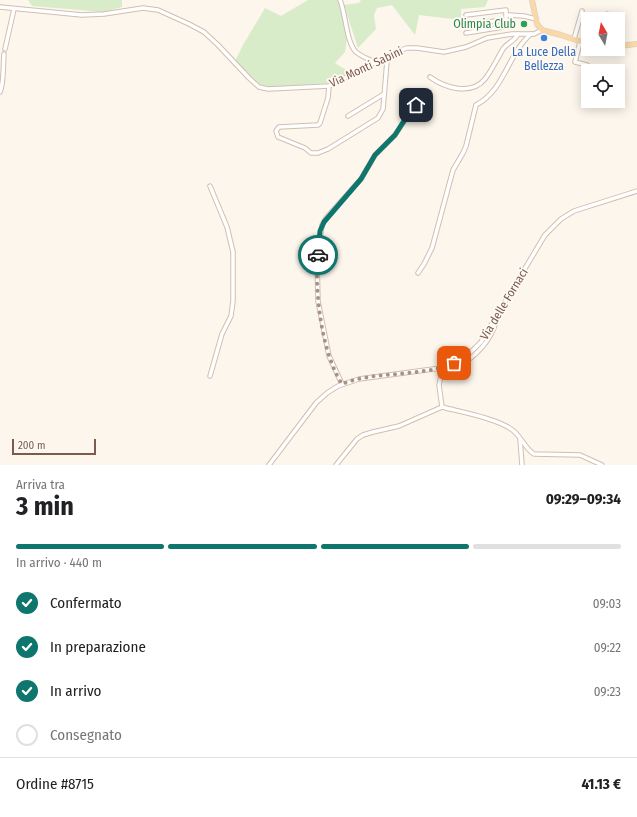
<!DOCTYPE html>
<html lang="it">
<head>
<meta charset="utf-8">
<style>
  :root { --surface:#fff; --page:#f6f6f6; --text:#202124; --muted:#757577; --line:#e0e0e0; --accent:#0f766e }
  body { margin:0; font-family:"Fira Sans Condensed",sans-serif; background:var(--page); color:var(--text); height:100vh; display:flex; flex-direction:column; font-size:15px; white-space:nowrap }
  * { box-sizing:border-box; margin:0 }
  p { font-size:13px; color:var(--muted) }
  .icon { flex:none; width:22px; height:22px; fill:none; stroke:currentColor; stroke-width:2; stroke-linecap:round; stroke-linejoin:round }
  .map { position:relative; height:465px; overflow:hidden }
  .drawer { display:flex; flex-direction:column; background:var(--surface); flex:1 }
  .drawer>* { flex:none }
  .needle { width:26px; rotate:350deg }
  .tools { position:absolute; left:581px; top:12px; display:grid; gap:8px }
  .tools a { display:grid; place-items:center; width:44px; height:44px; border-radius:0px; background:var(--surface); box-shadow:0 2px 10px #0003; font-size:20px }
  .scale { position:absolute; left:12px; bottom:10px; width:84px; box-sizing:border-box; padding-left:4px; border:2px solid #7a5c4d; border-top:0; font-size:11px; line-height:14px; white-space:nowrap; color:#7a5c4d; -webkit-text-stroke:3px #fffaf3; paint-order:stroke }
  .pin { position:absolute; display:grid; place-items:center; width:34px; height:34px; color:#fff; margin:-17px; border-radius:8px; box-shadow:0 2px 6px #0006 }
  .courier { position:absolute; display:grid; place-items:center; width:40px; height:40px; margin:-20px; border:3px solid #0f766e; border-radius:50%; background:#fff; color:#222; box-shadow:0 1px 5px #0007 }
  .overview em { font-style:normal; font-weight:700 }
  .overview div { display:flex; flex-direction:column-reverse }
  .overview { display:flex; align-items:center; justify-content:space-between; height:68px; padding:0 16px }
  h1 { font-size:26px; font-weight:700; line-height:30px }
  .bar { display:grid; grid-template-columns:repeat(4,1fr); gap:6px 4px; align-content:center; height:48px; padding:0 16px }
  .bar i { height:5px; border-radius:3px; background:var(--line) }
  .bar .current { background:var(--accent) }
  .bar p { grid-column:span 4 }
  .line { display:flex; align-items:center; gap:10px; padding:0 16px; border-top:1px solid var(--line) }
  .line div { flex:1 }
  ol { padding:0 16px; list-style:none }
  li { display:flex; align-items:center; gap:12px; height:44px }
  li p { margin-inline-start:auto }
  li .icon { padding:4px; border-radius:50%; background:var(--accent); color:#fff; stroke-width:4 }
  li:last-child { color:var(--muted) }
  li i { width:22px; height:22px; border:2px solid var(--line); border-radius:50% }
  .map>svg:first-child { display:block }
</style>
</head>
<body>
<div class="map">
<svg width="637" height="465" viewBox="0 0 637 465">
  <rect width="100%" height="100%" fill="#fdf6ec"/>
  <g fill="#d8ecc9">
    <polygon points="28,0 122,0 122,7 103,12 32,6"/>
    <polygon points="308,0 339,0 347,38 345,52 335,63 346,70 346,75 328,83 271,87 260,84 235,61 243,45 265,8 281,16"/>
    <polygon points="361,0 488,0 485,7 461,9 461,20 419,15 415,35 392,5 377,8 374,15 376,29 358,48 344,5 359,3"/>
  </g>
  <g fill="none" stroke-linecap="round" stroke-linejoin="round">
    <g stroke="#d1beb0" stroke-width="5.5">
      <g id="minor">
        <path d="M340 0C346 14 346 42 356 52 362 57 370 60 376 62"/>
        <polyline points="0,7 82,15 104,14 143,8 158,10 189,24 204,32 218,45 249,78 259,87 268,89 329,86 398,51 407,48 417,48 444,52 466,47 487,38 512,34 534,34 542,30"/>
        <polyline points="466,15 506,10 506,20 468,24"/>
        <polyline points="507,15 524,16 536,19"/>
        <polyline points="605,19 607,14"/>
        <polyline points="466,33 503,27 506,20"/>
        <polyline points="574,39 582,11"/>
        <polyline points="580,42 575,62 587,65"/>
        <polyline points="5,49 14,9"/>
        <path d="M430 77C445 88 471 96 485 79 492 70 497 59 503 49 507 43 515 41 518 34"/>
        <polyline points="329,86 328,98 320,123 318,125 279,127 276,131 278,137 305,148 311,153 318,153 328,149 378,118 383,109 387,61 386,57"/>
        <path d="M0 92C4 84 3 64 4 54"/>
        <polyline points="348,116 384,94"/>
        <path d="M418 273 424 264 432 248 453 170 463 153 466 146 476 105C505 90 508 53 531 34"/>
        <path d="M495 320 496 322C490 342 475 357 457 367 452 370 445 372 441 376L439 385 442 407C461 412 495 418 511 429 521 435 524 448 534 454L580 455 602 465"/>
        <polyline points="210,376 222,334 231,316 233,301 233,252 227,227 210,186"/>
        <polyline points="342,384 329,356 318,301 317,260 322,225 326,218 361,179 375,155 395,135 413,108 419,103"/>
        <polyline points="520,439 522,465"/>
        <polyline points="269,465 316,403 327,393 338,386 359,379 441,368 454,363 466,357 481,342 545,235 561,219 574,211 637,191"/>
        <polyline points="336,465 357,439 363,435 373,432 399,426 442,407"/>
      </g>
    </g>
    <g stroke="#dad1cd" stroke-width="6">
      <g id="major">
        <polyline points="532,0 537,24 542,30 561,35 588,44"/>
        <polyline points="618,46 637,44"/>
      </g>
    </g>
    <use href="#minor" stroke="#fff" stroke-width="3.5"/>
    <use href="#major" stroke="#fbd9a5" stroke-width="4.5"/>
  </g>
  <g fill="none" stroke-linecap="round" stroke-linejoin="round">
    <path stroke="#a89285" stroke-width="4" stroke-dasharray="0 7.2" d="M318 255C314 291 322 354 342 384 377 370 419 378 454 363"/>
    <polyline stroke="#0f766e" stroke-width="5" points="318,255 320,231 324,222 361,179 375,155 395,135 409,113 416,105"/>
  </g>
  <circle fill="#2e9e5b" stroke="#fffaf3" stroke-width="1.5" cx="524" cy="24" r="4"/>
  <circle fill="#3f7fe0" stroke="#fffaf3" stroke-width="1.5" cx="544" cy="38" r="4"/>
  <g text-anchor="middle" stroke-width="3.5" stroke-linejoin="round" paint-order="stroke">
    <g font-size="12" fill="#27864d" stroke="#fffaf3" text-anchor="end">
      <text x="516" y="28">Olimpia Club</text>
    </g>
    <g font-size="12" fill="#366cbe" stroke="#fffaf3">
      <text x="544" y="56">La Luce Della<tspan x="544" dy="14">Bellezza</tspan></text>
    </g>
    <g font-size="12" fill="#7a5c4d" stroke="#fffaf3">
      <text transform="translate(366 67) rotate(-25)" y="4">Via Monti Sabini</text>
      <text transform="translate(504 304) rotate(-59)" y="4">Via delle Fornaci</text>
    </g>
  </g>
</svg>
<div class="tools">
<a><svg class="needle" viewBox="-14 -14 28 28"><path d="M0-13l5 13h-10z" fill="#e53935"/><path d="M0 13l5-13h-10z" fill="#757577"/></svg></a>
<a><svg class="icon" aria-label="locate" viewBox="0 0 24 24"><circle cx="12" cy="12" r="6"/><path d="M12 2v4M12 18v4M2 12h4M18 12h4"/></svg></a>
</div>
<div class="scale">200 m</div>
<div class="pin" style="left:454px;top:363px;background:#ea580c"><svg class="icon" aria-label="bag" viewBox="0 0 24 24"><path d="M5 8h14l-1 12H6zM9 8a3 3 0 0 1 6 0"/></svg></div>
<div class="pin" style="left:416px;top:105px;background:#1f2937"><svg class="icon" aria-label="home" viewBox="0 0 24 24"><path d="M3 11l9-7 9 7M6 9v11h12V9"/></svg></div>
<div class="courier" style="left:318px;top:255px"><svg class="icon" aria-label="car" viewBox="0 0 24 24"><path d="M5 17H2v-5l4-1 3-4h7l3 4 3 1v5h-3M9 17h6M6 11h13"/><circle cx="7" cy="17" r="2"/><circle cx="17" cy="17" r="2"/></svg></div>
</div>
<section class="drawer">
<div class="overview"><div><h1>3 min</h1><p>Arriva tra</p></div><em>09:29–09:34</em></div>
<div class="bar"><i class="current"></i><i class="current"></i><i class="current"></i><i></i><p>In arrivo · 440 m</p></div>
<ol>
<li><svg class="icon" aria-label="check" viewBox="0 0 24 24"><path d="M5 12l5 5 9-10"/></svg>Confermato<p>09:03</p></li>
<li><svg class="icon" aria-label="check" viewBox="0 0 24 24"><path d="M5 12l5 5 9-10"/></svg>In preparazione<p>09:22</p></li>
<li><svg class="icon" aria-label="check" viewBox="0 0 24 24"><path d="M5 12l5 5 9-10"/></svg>In arrivo<p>09:23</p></li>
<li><i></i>Consegnato</li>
</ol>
<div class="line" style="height:52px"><div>Ordine #8715</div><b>41.13 €</b></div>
</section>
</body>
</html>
